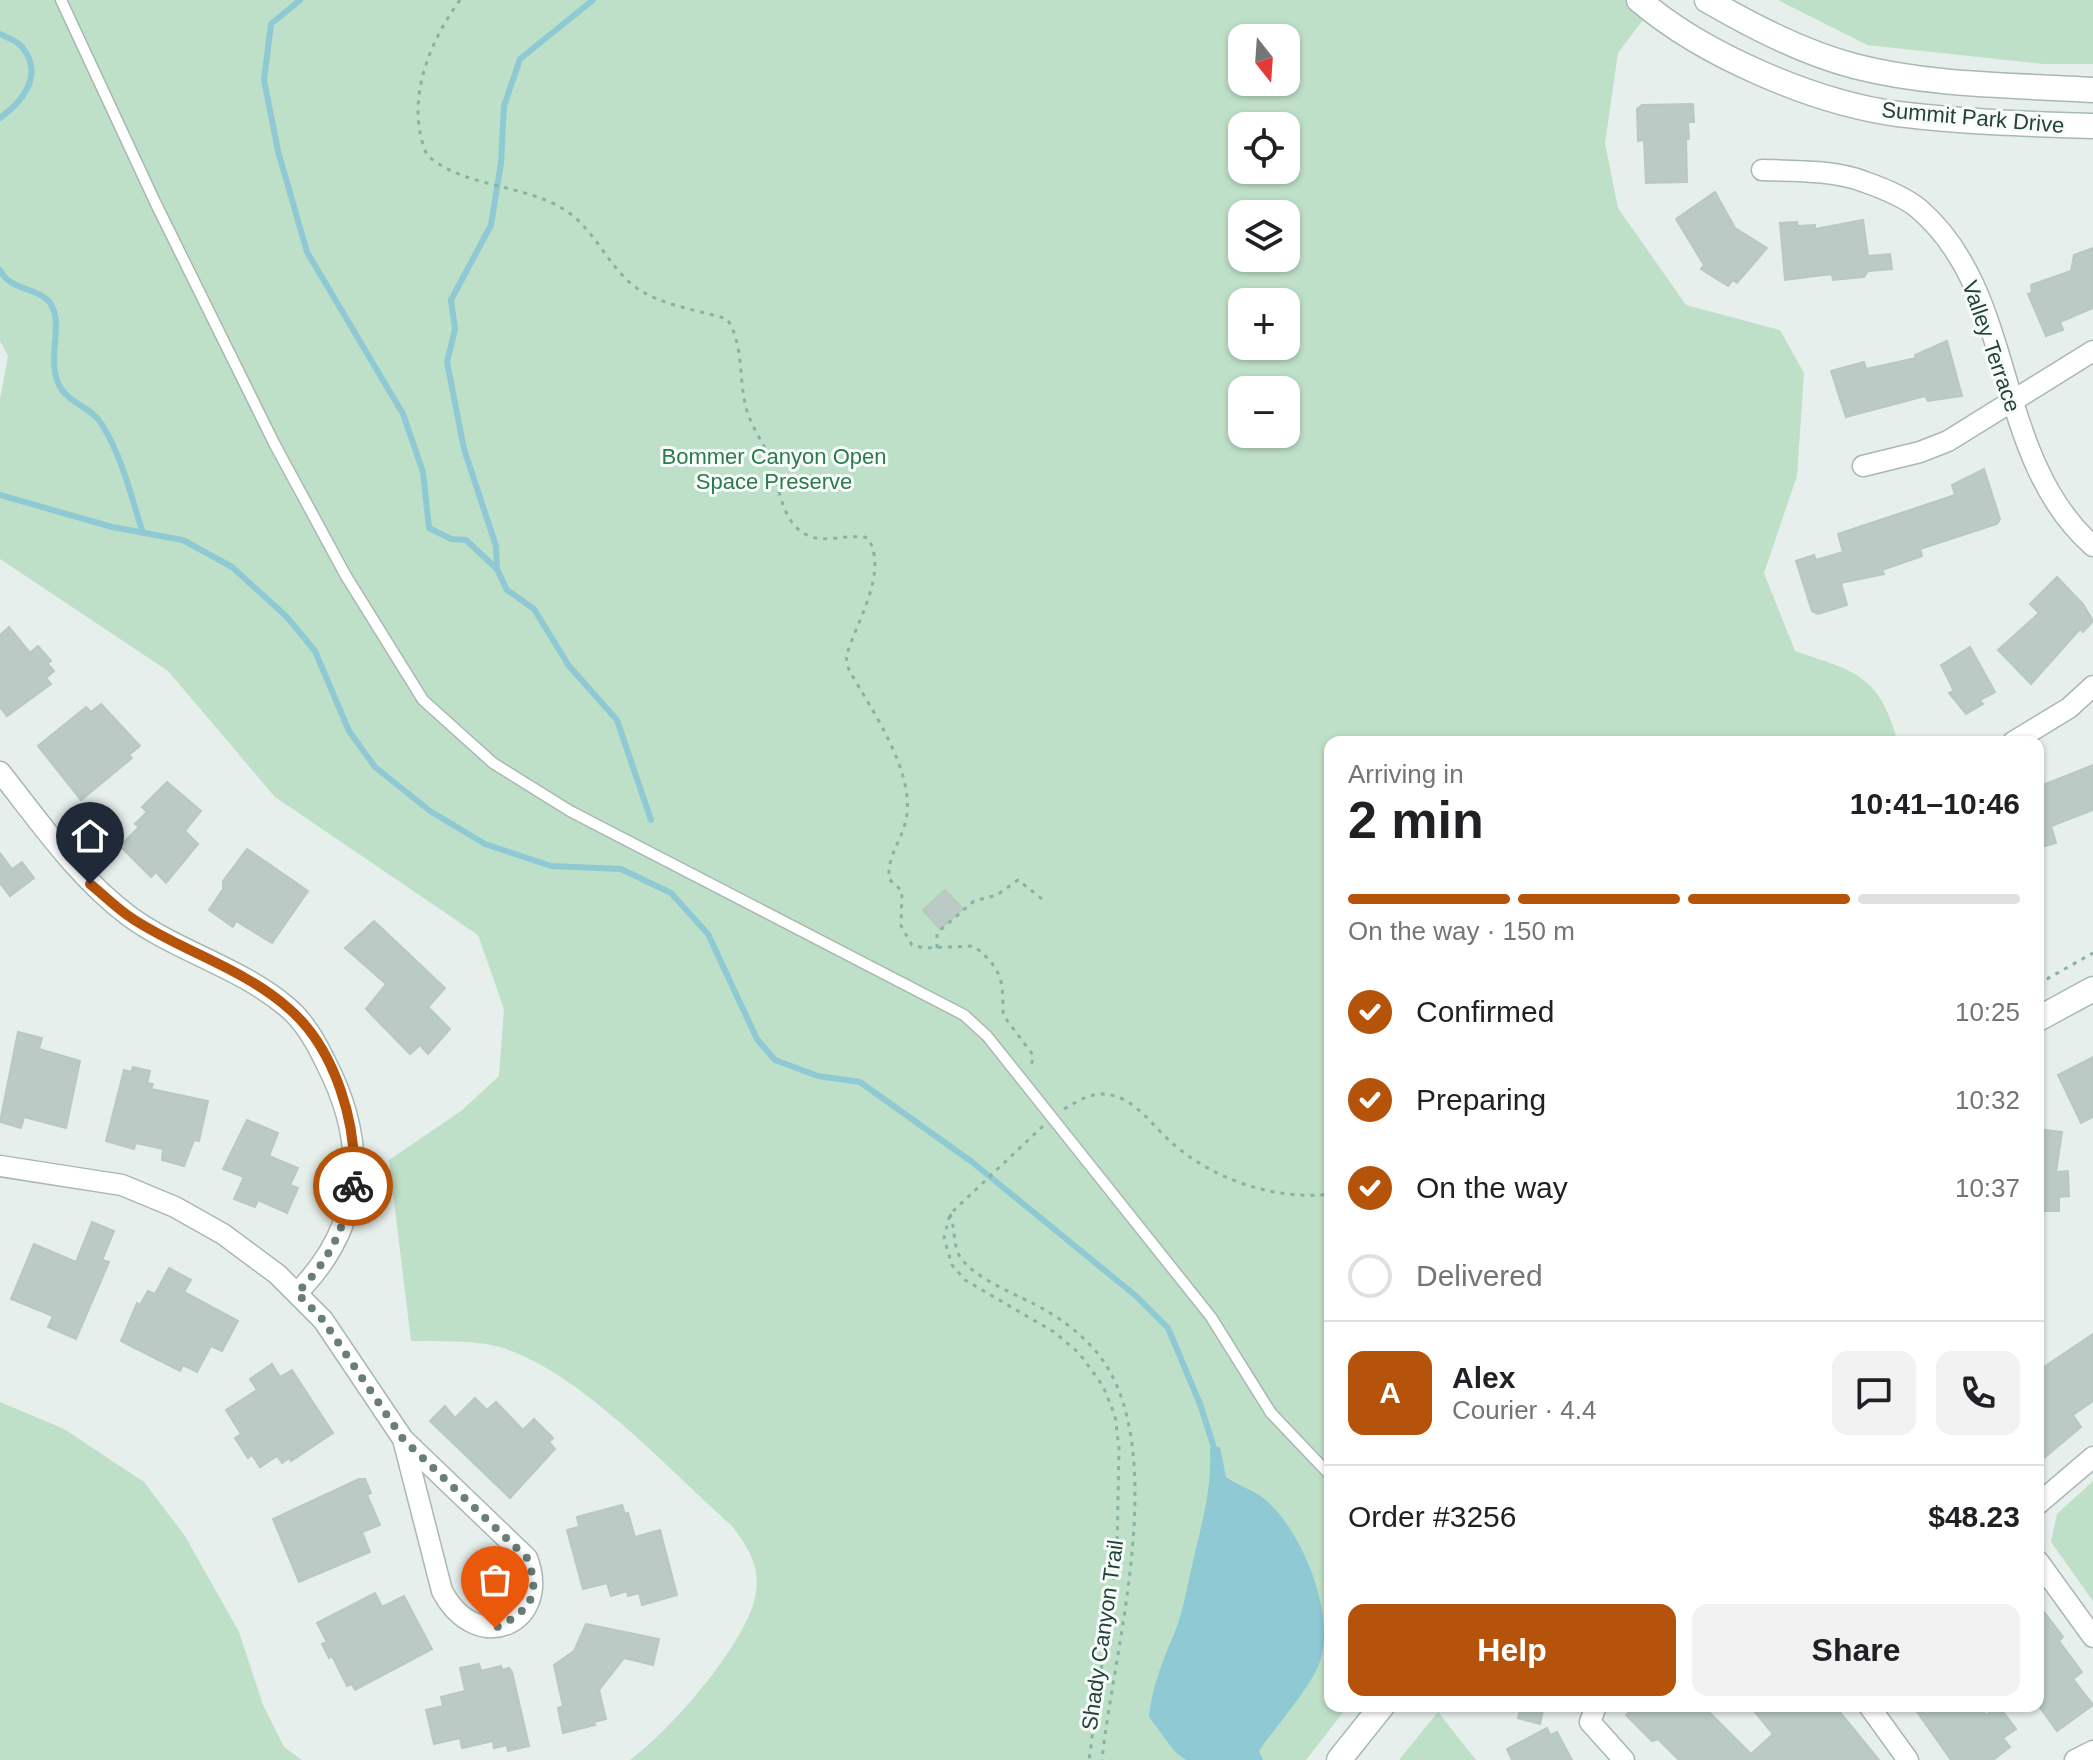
<!DOCTYPE html>
<html lang="en">
<head>
<meta charset="utf-8">
<style>
  :root { --surface:#fff; --page:#f2f2f2; --text:#202124; --muted:#757577; --line:#e0e0e0; --accent:#b45309 }
  body { margin:0; font-family:Helvetica,sans-serif; background:var(--page); color:var(--text); height:100vh; display:flex; flex-direction:column; font-size:30px; white-space:nowrap }
  * { box-sizing:border-box; margin:0 }
  p { font-size:26px; color:var(--muted) }
  .icon { flex:none; width:44px; height:44px; fill:none; stroke:currentColor; stroke-width:2; stroke-linecap:round; stroke-linejoin:round }
  .map { position:relative; flex:1; overflow:hidden }
  .details { position:absolute; left:1324px; top:736px; width:720px; height:976px; display:flex; flex-direction:column; background:var(--surface); border-radius:16px; box-shadow:0 2px 6px #0004 }
  .details>* { flex:none }
  .needle { width:52px; rotate:163deg }
  .tools { position:absolute; left:1228px; top:24px; display:grid; gap:16px }
  .tools a { display:grid; place-items:center; width:72px; height:72px; border-radius:16px; background:var(--surface); box-shadow:0 2px 6px #0004; font-size:40px }
  .pin { position:absolute; display:grid; place-items:center; width:68px; height:68px; color:#fff; margin:-82px -34px; border-radius:50% 50% 50% 0; rotate:-45deg; box-shadow:0 0 8px #0007 }
  .pin .icon { rotate:45deg }
  .courier { position:absolute; display:grid; place-items:center; width:80px; height:80px; margin:-40px; border:6px solid #b45309; border-radius:50%; background:#fff; color:#222; box-shadow:0 2px 10px #0007 }
  .headline em { font-style:normal; font-weight:800 }
  .headline div { display:flex; flex-direction:column-reverse }
  .headline { display:flex; align-items:center; justify-content:space-between; height:136px; padding:0 24px }
  h1 { font-size:52px; font-weight:800; line-height:60px }
  .bar { display:grid; grid-template-columns:repeat(4,1fr); gap:12px 8px; align-content:center; height:96px; padding:0 24px }
  .bar i { height:10px; border-radius:6px; background:var(--line) }
  .bar .active { background:var(--accent) }
  .bar p { grid-column:span 4 }
  .line { display:flex; align-items:center; gap:20px; padding:0 24px; border-top:2px solid var(--line) }
  .line div { flex:1 }
  .round { display:grid; place-items:center; flex:none; width:84px; height:84px; border-radius:16px; background:var(--page) }
  ol { padding:0 24px; list-style:none }
  li { display:flex; align-items:center; gap:24px; height:88px }
  li p { margin-inline-start:auto }
  li .icon { padding:8px; border-radius:50%; background:var(--accent); color:#fff; stroke-width:4 }
  li:last-child { color:var(--muted) }
  li i { width:44px; height:44px; border:4px solid var(--line); border-radius:50% }
  .primary-button { display:flex; gap:16px; margin-top:auto; padding:16px 24px }
  .primary-button a { flex:1; height:92px; border-radius:16px; background:var(--accent); color:#fff; font-size:32px; font-weight:800; line-height:92px; text-align:center }
  .primary-button a+a { background:var(--page); color:var(--text) }
  .map>svg:first-child { display:block }
</style>
</head>
<body>
<div class="map">
<svg width="2093" height="1760" viewBox="0 0 2093 1760">
  <rect width="100%" height="100%" fill="#e6efeb"/>
  <g fill="#bfe0c8" fill-rule="evenodd">
    <path d="M0 0H1658L1618 53 1605 143 1618 208 1686 305 1780 330 1804 373 1797 476 1764 573 1795 651C1856 672 1879 674 1898 742H1330V1706H1348L1306 1760H630C669 1732 750 1640 756 1592 760 1565 747 1545 731 1525 668 1469 587 1379 509 1350 480 1339 442 1342 411 1341L389 1160 461 1111 499 1076 504 1009 478 935 275 797 168 671 0 559V399L8 356 0 341ZM1242 38H1286V82H1242ZM1242 126H1286V170H1242ZM1242 214H1286V258H1242ZM1242 302H1286V346H1242ZM1242 390H1286V434H1242Z"/>
    <polygon points="1778,0 2093,0 2093,64 2044,64 1867,45"/>
    <polygon points="0,1402 64,1429 144,1482 185,1536 239,1632 263,1705 284,1747 302,1760 0,1760"/>
    <polygon points="2093,1481 2093,1601 2051,1542 2057,1514"/>
    <polygon points="1438,1712 1476,1760 1399,1760"/>
  </g>
  <path fill="#8ec9d4" d="M1220 1447 1226 1477C1238 1486 1252 1489 1263 1498 1303 1529 1341 1624 1316 1671 1301 1699 1277 1725 1259 1751L1263 1760H1186L1175 1752 1149 1717C1152 1685 1164 1658 1176 1629 1185 1605 1188 1581 1194 1557 1203 1518 1212 1488 1210 1448Z"/>
  <g fill="none" stroke-linecap="round" stroke-linejoin="round">
    <g stroke="#8ec9d4" stroke-width="6">
      <polyline points="300,0 271,24 264,80 278,151 307,252 403,414 423,472 429,528 451,539 466,540 497,569"/>
      <polyline points="593,0 520,59 504,106 501,163 491,225 451,300 455,329 447,362 464,449 496,546 497,569 507,590 534,609 569,666 617,720 651,820"/>
      <path d="M0 34C6 37 18 41 22 47 45 75 22 102 0 118"/>
      <path d="M0 270C10 291 38 287 50 303 65 324 45 360 60 387 69 403 92 408 101 423 122 456 131 496 143 533"/>
      <polyline points="0,495 112,527 183,540 232,567 286,616 315,651 349,731 375,767 430,811 485,844 551,866 621,869 671,893 708,934 757,1039 775,1060 818,1076 860,1082 972,1162 1136,1296 1168,1328 1200,1404 1216,1454"/>
    </g>
  </g>
  <g fill="#bbcac4" stroke="#b8c9c2" stroke-width="2">
    <polygon points="1693,104 1694,122 1688,122 1689,139 1686,139 1687,182 1646,183 1644,140 1638,141 1637,109 1642,105"/>
    <polygon points="1715,192 1735,228 1767,248 1737,283 1733,280 1728,286 1701,269 1704,265 1676,219"/>
    <polygon points="1863,220 1868,256 1890,254 1892,269 1868,271 1864,277 1833,280 1832,274 1785,280 1780,223 1797,222 1798,226 1815,225 1815,229"/>
    <polygon points="2093,248 2093,308 2060,322 2063,330 2046,336 2028,294 2032,293 2031,285 2071,271 2074,255"/>
    <polygon points="1947,341 1962,396 1928,401 1925,396 1846,417 1831,371 1864,362 1866,369 1916,358 1915,355"/>
    <polygon points="1984,469 2000,519 1997,524 1920,549 1922,556 1882,570 1884,574 1841,583 1847,605 1818,614 1812,611 1796,561 1814,555 1816,560 1843,552 1838,534 1955,495 1952,485"/>
    <polygon points="2057,577 2083,604 2093,621 2083,632 2080,629 2031,684 1998,650 2039,613 2030,604"/>
    <polygon points="9,627 30,653 38,646 51,661 47,663 54,671 46,678 51,684 7,716 0,707 0,635"/>
    <polygon points="1970,647 1995,692 1980,700 1983,704 1966,714 1949,693 1954,691 1941,665"/>
    <polygon points="101,704 140,746 129,755 132,758 81,800 38,746 86,707 91,712"/>
    <polygon points="2093,765 2093,810 2051,826 2056,843 2038,848 2038,787"/>
    <polygon points="167,782 201,811 185,831 198,844 166,883 156,872 151,877 120,846 139,827 135,824 147,812 142,807"/>
    <polygon points="247,849 308,891 272,943 236,921 233,927 209,910 223,889 223,881"/>
    <polygon points="0,853 12,869 22,862 34,878 10,896 0,883"/>
    <polygon points="945,890 963,909 940,929 923,910"/>
    <polygon points="374,921 445,988 428,1007 450,1029 428,1054 420,1045 410,1054 366,1009 386,984 345,948"/>
    <polygon points="18,1032 42,1038 39,1049 80,1061 66,1128 24,1117 21,1128 0,1122"/>
    <polygon points="2093,1057 2093,1117 2081,1123 2058,1075"/>
    <polygon points="133,1067 150,1071 147,1083 153,1084 151,1089 208,1101 199,1141 194,1140 184,1166 162,1160 163,1149 136,1143 134,1149 106,1141 124,1070 131,1072"/>
    <polygon points="247,1120 278,1133 269,1156 298,1168 290,1185 298,1188 287,1213 258,1200 255,1207 234,1199 244,1177 223,1169"/>
    <polygon points="2038,1129 2062,1132 2056,1172 2068,1171 2069,1196 2059,1197 2059,1211 2038,1211"/>
    <polygon points="92,1222 114,1231 102,1260 109,1262 76,1339 48,1327 53,1316 11,1299 34,1244 76,1262"/>
    <polygon points="169,1268 191,1280 184,1292 238,1321 222,1351 211,1346 197,1372 183,1365 180,1371 121,1341 137,1303 140,1305 148,1291 155,1294"/>
    <polygon points="2093,1334 2093,1401 2073,1415 2081,1427 2038,1463 2038,1371"/>
    <polygon points="272,1364 280,1377 292,1370 333,1433 291,1461 289,1458 282,1463 277,1456 260,1467 252,1455 248,1458 235,1438 241,1434 226,1410 257,1390 250,1379"/>
    <polygon points="475,1398 487,1410 496,1402 523,1430 534,1419 553,1438 549,1442 555,1449 510,1498 430,1421 445,1406 455,1418"/>
    <polygon points="359,1479 365,1479 371,1493 367,1495 380,1525 362,1532 370,1552 299,1582 273,1519"/>
    <polygon points="622,1505 625,1514 628,1513 635,1537 660,1530 677,1595 642,1605 639,1593 628,1596 627,1591 611,1596 607,1583 583,1589 567,1530 579,1527 577,1517"/>
    <polygon points="375,1593 382,1607 404,1596 432,1649 355,1690 352,1684 347,1686 332,1656 329,1658 322,1644 327,1642 317,1623"/>
    <polygon points="2038,1604 2063,1637 2059,1641 2082,1672 2073,1679 2093,1705 2057,1731 2038,1705"/>
    <polygon points="586,1624 659,1639 653,1665 624,1658 599,1690 606,1719 594,1722 595,1725 563,1733 558,1708 563,1706 554,1665 574,1651"/>
    <polygon points="479,1664 481,1671 501,1666 502,1670 509,1668 512,1672 529,1746 508,1751 507,1745 494,1748 493,1741 462,1748 460,1738 434,1744 426,1710 443,1706 441,1697 465,1691 460,1668"/>
    <polygon points="1521,1706 1544,1706 1540,1724 1518,1718"/>
    <polygon points="1636,1706 1703,1706 1751,1754 1773,1734 1750,1706 1835,1706 1879,1760 1679,1760 1658,1739 1652,1741 1626,1715"/>
    <polygon points="1913,1706 1979,1706 1986,1715 1999,1706 2016,1729 2003,1738 2010,1747 1993,1760 1951,1760"/>
    <polygon points="1547,1728 1550,1735 1557,1732 1572,1760 1512,1760 1507,1749"/>
  </g>
  <g fill="none" stroke-linecap="round" stroke-linejoin="round">
    <g stroke="#a8b8b2" stroke-width="13">
      <polyline id="service" points="61,0 156,204 275,445 346,576 423,700 493,763 570,811 964,1015 987,1036 1211,1317 1271,1413 1330,1475"/>
    </g>
    <g stroke="#a8b8b2" stroke-width="23">
      <g id="minor">
        <path d="M1762 170C1795 171 1835 170 1865 182 1882 188 1906 198 1919 209 2018 294 1992 457 2093 546"/>
        <polyline points="1863,466 1920,452 1948,441 2093,351"/>
        <polyline points="2013,742 2069,708 2093,686"/>
        <path d="M0 772C40 822 77 877 129 916 178 952 240 967 287 1007 303 1020 316 1042 325 1061 369 1145 364 1225 297 1293"/>
        <path d="M0 1166 122 1185 175 1207 223 1234 277 1274 323 1320 403 1439 527 1558C552 1623 478 1658 442 1591L403 1439"/>
        <polyline points="2038,1504 2093,1457"/>
        <polyline points="2038,1561 2093,1637"/>
        <polyline points="1596,1706 1590,1722 1624,1760"/>
        <polyline points="1869,1706 1908,1760"/>
        <polyline points="2075,1760 2093,1751"/>
      </g>
    </g>
    <g stroke="#a8b8b2" stroke-width="27">
      <g id="tertiary">
        <path d="M1639 0C1703 55 1815 103 1898 114 1963 122 2028 124 2093 126"/>
        <path d="M1707 0C1754 27 1802 52 1854 66 1931 86 2014 85 2093 90"/>
      </g>
    </g>
    <g stroke="#a4bbb3" stroke-width="27">
      <g id="secondary">
        <polyline points="2038,1019 2093,989"/>
        <polyline points="1339,1760 1382,1706"/>
      </g>
    </g>
    <g stroke="#86b3a5" stroke-width="3" stroke-dasharray="4 6" stroke-linecap="butt">
      <path d="M460 0C429 42 404 103 427 155 461 186 518 184 558 206 590 222 604 259 629 282 655 305 695 309 727 319 743 342 739 376 745 403 749 424 762 440 770 459 779 483 780 522 807 535 825 544 848 533 868 538 889 573 856 622 846 657L849 670C871 709 916 772 906 820 901 842 887 856 889 879L902 891 901 926 912 945 924 948 974 946C1003 970 1003 980 1003 1015L1033 1055 1031 1069"/>
      <polyline points="937,948 937,933 974,901 997,895 1018,880 1046,902"/>
      <polyline points="2038,984 2093,953"/>
      <path d="M1064 1109C1081 1099 1095 1090 1115 1096 1138 1103 1154 1127 1171 1142 1212 1179 1275 1201 1330 1194"/>
      <polyline points="1043,1126 950,1214 944,1238 952,1265 965,1280 1054,1332 1079,1353 1103,1386 1115,1416 1119,1448 1117,1552 1089,1760"/>
      <path d="M950 1214C955 1227 953 1243 959 1255 972 1279 1022 1296 1045 1310 1059 1318 1073 1328 1084 1339 1180 1425 1113 1647 1102 1760"/>
    </g>
    <use href="#service" stroke="#fff" stroke-width="10"/>
    <use href="#minor" stroke="#fff" stroke-width="20"/>
    <use href="#tertiary" stroke="#fff" stroke-width="24"/>
    <use href="#secondary" stroke="#fff" stroke-width="24"/>
  </g>
  <g fill="none" stroke-linecap="round" stroke-linejoin="round">
    <path stroke="#687f78" stroke-width="8" stroke-dasharray="0 14.4" d="M353 1186C344 1230 328 1262 297 1293L323 1320 403 1439 527 1558C542 1596 530 1611 495 1628"/>
    <path stroke="#b45309" stroke-width="10" d="M90 884C104 895 117 909 133 919 182 951 242 968 287 1007 335 1047 359 1126 353 1186"/>
  </g>
  <g text-anchor="middle" stroke-width="6" stroke-linejoin="round" paint-order="stroke">
    <g font-size="22" fill="#24423a" stroke="#f7fbf9">
      <text transform="translate(1973 117) rotate(5)" y="8">Summit Park Drive</text>
      <text transform="translate(1992 346) rotate(71)" y="8">Valley Terrace</text>
      <text transform="translate(1102 1635) rotate(-82)" y="8">Shady Canyon Trail</text>
    </g>
    <g font-size="22" fill="#2d7a4b" stroke="#f7fbf9">
      <text x="774" y="464">Bommer Canyon Open<tspan x="774" dy="25">Space Preserve</tspan></text>
    </g>
  </g>
</svg>
<div class="tools">
<a><svg class="needle" viewBox="-14 -14 28 28"><path d="M0-13l5 13h-10z" fill="#e53935"/><path d="M0 13l5-13h-10z" fill="#757577"/></svg></a>
<a><svg class="icon" aria-label="locate" viewBox="0 0 24 24"><circle cx="12" cy="12" r="6"/><path d="M12 2v4M12 18v4M2 12h4M18 12h4"/></svg></a>
<a><svg class="icon" aria-label="layers" viewBox="0 0 24 24"><path d="M12 4l9 5-9 5-9-5zM3 14l9 5 9-5"/></svg></a>
<a>+</a>
<a>−</a>
</div>
<div class="pin" style="left:495px;top:1628px;background:#ea580c"><svg class="icon" aria-label="bag" viewBox="0 0 24 24"><path d="M5 8h14l-1 12H6zM9 8a3 3 0 0 1 6 0"/></svg></div>
<div class="pin" style="left:90px;top:884px;background:#1f2937"><svg class="icon" aria-label="home" viewBox="0 0 24 24"><path d="M3 11l9-7 9 7M6 9v11h12V9"/></svg></div>
<div class="courier" style="left:353px;top:1186px"><svg class="icon" aria-label="bike" viewBox="0 0 24 24"><circle cx="6" cy="16" r="4"/><circle cx="18" cy="16" r="4"/><path d="M6 16l4-8h5l3 8M10 8l3 8H6M13 5h3"/></svg></div>
<section class="details">
<div class="headline"><div><h1>2 min</h1><p>Arriving in</p></div><em>10:41–10:46</em></div>
<div class="bar"><i class="active"></i><i class="active"></i><i class="active"></i><i></i><p>On the way · 150 m</p></div>
<ol>
<li><svg class="icon" aria-label="check" viewBox="0 0 24 24"><path d="M5 12l5 5 9-10"/></svg>Confirmed<p>10:25</p></li>
<li><svg class="icon" aria-label="check" viewBox="0 0 24 24"><path d="M5 12l5 5 9-10"/></svg>Preparing<p>10:32</p></li>
<li><svg class="icon" aria-label="check" viewBox="0 0 24 24"><path d="M5 12l5 5 9-10"/></svg>On the way<p>10:37</p></li>
<li><i></i>Delivered</li>
</ol>
<div class="line" style="height:144px"><b class="round" style="background:var(--accent);color:#fff">A</b><div><b>Alex</b><p>Courier · 4.4</p></div><a class="round"><svg class="icon" aria-label="chat" viewBox="0 0 24 24"><path d="M4 5h16v11H9l-5 4z"/></svg></a><a class="round"><svg class="icon" aria-label="phone" viewBox="0 0 24 24"><path d="M5 4h4l2 5-3 2q2 4 5 5l2-3 5 2v4C11 20 4 13 5 4z"/></svg></a></div>
<div class="line" style="height:104px"><div>Order #3256</div><b>$48.23</b></div>
<div class="primary-button"><a>Help</a><a>Share</a></div>
</section>
</div>
</body>
</html>
